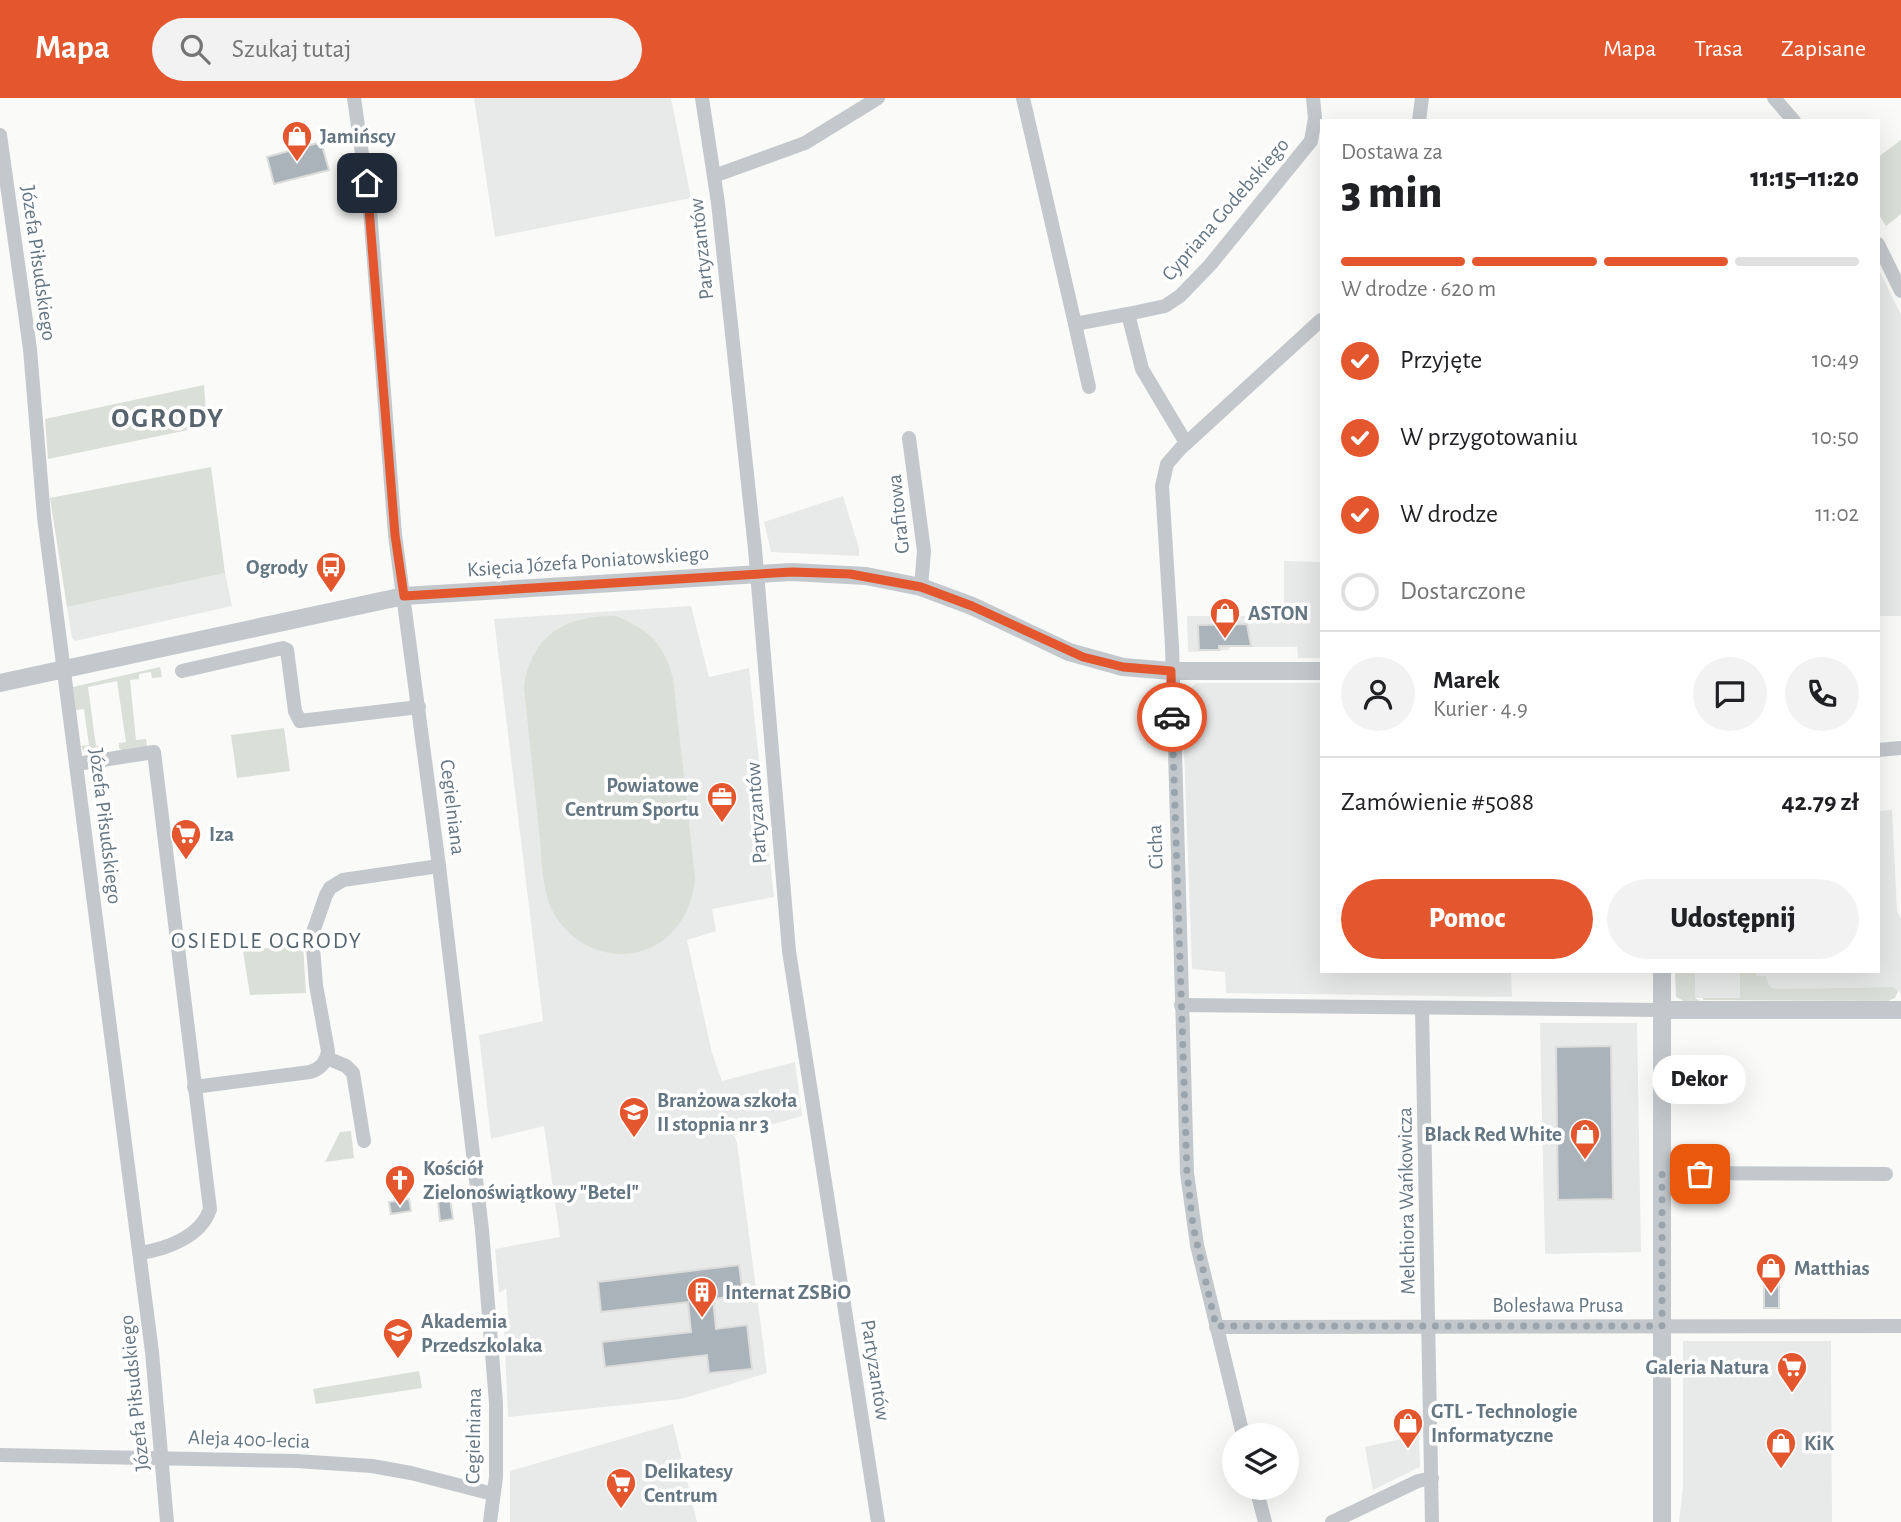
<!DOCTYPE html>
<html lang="pl">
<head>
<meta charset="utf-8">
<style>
  :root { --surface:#fff; --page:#f2f2f2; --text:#202124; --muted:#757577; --line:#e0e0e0; --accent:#e4572e }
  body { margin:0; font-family:"Alegreya Sans",sans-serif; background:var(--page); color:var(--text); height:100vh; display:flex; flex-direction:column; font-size:26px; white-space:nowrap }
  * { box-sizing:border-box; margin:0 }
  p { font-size:23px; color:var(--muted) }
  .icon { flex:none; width:38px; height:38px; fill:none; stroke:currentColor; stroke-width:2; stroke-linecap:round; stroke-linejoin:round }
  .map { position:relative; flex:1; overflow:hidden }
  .panel { position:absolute; left:1320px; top:21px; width:560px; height:854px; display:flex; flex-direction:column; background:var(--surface); border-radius:0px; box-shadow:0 7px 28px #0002 }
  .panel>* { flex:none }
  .controls { position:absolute; left:1222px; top:1325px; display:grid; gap:14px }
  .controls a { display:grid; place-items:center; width:77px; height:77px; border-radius:50%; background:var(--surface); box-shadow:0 7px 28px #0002; font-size:35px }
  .pin { position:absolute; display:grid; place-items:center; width:60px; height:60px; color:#fff; margin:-30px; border-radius:14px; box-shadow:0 4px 10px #0006 }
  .courier { position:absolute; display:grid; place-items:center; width:70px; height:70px; margin:-35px; border:5px solid #e4572e; border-radius:50%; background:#fff; color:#222; box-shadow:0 2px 9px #0007 }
  .bubble { position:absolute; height:49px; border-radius:24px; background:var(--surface); box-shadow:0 7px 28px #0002; font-size:23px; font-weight:800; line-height:49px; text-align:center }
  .summary em { font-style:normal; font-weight:800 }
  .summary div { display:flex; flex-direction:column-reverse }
  .summary { display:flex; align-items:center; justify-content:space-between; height:119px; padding:0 21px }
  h1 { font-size:46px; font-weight:800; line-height:52px }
  .bar { display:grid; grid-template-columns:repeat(4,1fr); gap:10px 7px; align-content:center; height:84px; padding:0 21px }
  .bar i { height:9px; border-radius:5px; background:var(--line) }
  .bar .current { background:var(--accent) }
  .bar p { grid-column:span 4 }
  .line { display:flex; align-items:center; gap:18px; padding:0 21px; border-top:2px solid var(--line) }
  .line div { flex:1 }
  .round { display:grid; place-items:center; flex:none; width:74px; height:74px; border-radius:37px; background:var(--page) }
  ol { padding:0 21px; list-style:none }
  li { display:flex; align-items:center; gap:21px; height:77px }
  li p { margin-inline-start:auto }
  li .icon { padding:7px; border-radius:50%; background:var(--accent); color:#fff; stroke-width:4 }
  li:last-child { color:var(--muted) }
  li i { width:38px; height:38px; border:4px solid var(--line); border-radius:50% }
  .cta { display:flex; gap:14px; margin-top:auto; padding:14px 21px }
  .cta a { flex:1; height:80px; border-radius:42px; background:var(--accent); color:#fff; font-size:28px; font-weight:800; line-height:80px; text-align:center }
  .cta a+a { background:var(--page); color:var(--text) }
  header { display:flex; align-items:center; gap:42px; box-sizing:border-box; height:98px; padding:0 35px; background:var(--accent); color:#fff }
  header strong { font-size:33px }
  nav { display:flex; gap:38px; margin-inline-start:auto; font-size:24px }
  .search { width:490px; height:63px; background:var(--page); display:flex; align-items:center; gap:18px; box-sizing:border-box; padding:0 24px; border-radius:38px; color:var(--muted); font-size:26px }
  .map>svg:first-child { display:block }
</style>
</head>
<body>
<header>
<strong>Mapa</strong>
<div class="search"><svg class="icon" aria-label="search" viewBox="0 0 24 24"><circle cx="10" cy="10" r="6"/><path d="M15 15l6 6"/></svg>Szukaj tutaj</div>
<nav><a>Mapa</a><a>Trasa</a><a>Zapisane</a></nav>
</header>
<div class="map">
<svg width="1901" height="1424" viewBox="0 0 1901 1424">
  <rect width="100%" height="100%" fill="#fafaf8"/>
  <g fill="#e8e9e9">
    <polygon points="474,0 671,0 691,100 495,139"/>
    <polygon points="1878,170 1901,217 1901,518 1878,518"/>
    <polygon points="843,398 859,450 859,458 771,454 764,424"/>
    <polygon points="1284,463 1321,464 1321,560 1298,560 1297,549 1230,549 1229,552 1188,554 1187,518 1266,518 1267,512 1284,510"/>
    <polygon points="225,475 232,508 75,543 72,540 67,509"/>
    <polygon points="691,508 709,579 749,570 774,799 712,811 716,833 687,842 712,955 722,983 795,964 802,1018 734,1037 737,1045 767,1275 681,1301 508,1319 504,1226 508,1218 506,1190 499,1195 495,1151 560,1139 544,1028 491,1041 479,937 543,923 494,521"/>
    <polygon points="1196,585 1321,585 1321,873 1511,873 1512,899 1226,895 1225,874 1192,871 1182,598"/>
    <polygon points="1892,712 1897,812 1901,821 1901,895 1893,889 1776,891 1769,888 1765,878 1756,878 1756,873 1878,873 1878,713"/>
    <polygon points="1695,873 1740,873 1741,900 1695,900"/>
    <polygon points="1540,925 1637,925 1641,1154 1545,1156"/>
    <polygon points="1683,1243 1831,1243 1832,1424 1679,1424 1683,1389"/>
    <polygon points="673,1326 697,1424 510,1424 510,1373"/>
    <polygon points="1419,1337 1420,1369 1373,1392 1365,1349"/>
  </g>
  <g fill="#dadfd7">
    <polygon points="1901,42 1901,116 1886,128 1878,115 1878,59"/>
    <polygon points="204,287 207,328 48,361 45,321"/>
    <polygon points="211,369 225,475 67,509 50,400"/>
    <path d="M616 518C649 532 663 545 673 580L695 780C692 809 679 836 652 849 611 869 562 844 548 802 541 780 542 755 539 733 534 685 529 637 524 589 531 537 566 517 616 518Z"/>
    <polygon points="160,569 162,579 152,580 151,574 139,576 139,581 130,582 136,642 146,641 147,648 141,651 124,654 119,650 119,645 126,644 117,583 88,589 96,648 106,647 105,653 93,657 84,654 81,648 89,647 84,611 76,612 73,589"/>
    <polygon points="284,630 290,673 237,680 231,637"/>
    <polygon points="303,846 306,895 250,897 243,853"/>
    <polygon points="1675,873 1695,873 1695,900 1700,903 1684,903 1676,899"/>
    <polygon points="1740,873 1756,873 1756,878 1766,878 1769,888 1776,891 1893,889 1898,893 1895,900 1888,903 1703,902 1703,900 1740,900"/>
    <polygon points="351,1033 354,1060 325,1064 340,1034"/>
    <polygon points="419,1273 422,1290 316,1306 313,1291"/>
  </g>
  <g fill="#aab3b9" stroke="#dcdcda" stroke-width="2">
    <polygon points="321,44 329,72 274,86 267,59"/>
    <polygon points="1247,526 1251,548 1219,548 1219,552 1199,552 1198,527"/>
    <polygon points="1611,948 1613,1101 1558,1102 1556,949"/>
    <polygon points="409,1101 411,1113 391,1116 389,1104"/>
    <polygon points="450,1101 453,1121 440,1123 438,1103"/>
    <polygon points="739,1167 743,1197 713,1201 716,1231 747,1227 752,1271 709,1275 707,1257 605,1269 602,1244 691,1234 688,1204 601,1214 598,1184"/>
    <rect x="1764" y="1185" width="15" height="25"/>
  </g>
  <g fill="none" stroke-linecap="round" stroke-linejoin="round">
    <g stroke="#c3c8cc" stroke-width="14">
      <polyline points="354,0 370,112 395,437 439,768 482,1132 496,1305 496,1379 490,1424"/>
      <polyline points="702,0 718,105 755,451 789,853 878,1424"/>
      <polyline points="1023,0 1075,226 1128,216"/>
      <polyline points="1774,0 1794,23"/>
      <polyline points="1419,23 1422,0"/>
      <polyline points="0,37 30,251 44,419 152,1254 167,1424"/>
      <polyline points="714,78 805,45 878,0"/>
      <polyline points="1878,146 1901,193"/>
      <polyline points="1075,226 1089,289"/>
      <polyline points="909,340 924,453 921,489"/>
      <polyline points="1186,345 1142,271 1128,216 1165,208 1180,198 1210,167 1311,43 1315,20 1313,0"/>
      <polyline points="182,573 283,550 287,552 295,613 300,623 419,609"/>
      <polyline points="1878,652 1901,650"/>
      <path d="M77 666 154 654 210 1111C201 1139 166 1151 140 1155"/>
      <polyline points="1181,907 1662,912"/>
      <polyline points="1422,910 1432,1424"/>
      <polyline points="327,960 346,968 353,975 364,1043"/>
      <path d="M194 989 310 974C320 971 327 964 328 953L316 887 312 837 326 797 330 790 343 782 439 768"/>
      <polyline points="1662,1075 1886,1076"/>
      <polyline points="1216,1229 1901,1228"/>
      <polyline points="1243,1337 1197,1147 1187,1075 1172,548 1162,388 1167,366 1181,350 1321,222"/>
      <polyline points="0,1357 296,1363 372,1368 411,1375 493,1396"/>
      <polyline points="1256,1390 1265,1424"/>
      <polyline points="1332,1424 1418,1383 1432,1380"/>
    </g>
    <g stroke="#c3c8cc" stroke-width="18">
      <polyline points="0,585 404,498 792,474 866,478 921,489 972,508 1069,554 1123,569 1171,573 1321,573"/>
      <polyline points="1662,912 1901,912"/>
      <polyline points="1662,1424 1662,873"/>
    </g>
  </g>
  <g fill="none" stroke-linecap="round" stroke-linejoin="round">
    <polyline stroke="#99a4ac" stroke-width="7" stroke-dasharray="0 12.6" points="1172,619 1187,1075 1193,1128 1216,1228 1662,1228 1662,1075 1700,1076"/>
    <polyline stroke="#e4572e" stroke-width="9" points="367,85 395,437 404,498 792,474 850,476 921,489 972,508 1083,559 1123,569 1171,573 1172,619"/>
  </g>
  <defs>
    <g id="shop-pin" transform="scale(1.575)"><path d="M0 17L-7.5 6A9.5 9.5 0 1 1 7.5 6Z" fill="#e4572e" stroke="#fff"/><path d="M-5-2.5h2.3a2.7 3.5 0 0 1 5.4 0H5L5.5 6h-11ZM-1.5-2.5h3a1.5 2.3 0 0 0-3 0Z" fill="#fff"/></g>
    <g id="bus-pin" transform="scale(1.575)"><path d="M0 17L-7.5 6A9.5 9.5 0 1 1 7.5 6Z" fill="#e4572e" stroke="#fff"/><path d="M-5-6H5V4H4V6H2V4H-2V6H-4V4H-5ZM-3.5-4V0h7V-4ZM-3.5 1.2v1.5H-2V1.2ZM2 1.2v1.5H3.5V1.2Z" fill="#fff"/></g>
    <g id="office-pin" transform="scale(1.575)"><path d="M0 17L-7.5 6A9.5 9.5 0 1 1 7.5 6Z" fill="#e4572e" stroke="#fff"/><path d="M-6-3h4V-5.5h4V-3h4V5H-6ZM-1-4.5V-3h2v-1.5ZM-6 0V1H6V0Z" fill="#fff"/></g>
    <g id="supermarket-pin" transform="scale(1.575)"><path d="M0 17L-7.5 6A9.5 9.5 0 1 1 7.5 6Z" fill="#e4572e" stroke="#fff"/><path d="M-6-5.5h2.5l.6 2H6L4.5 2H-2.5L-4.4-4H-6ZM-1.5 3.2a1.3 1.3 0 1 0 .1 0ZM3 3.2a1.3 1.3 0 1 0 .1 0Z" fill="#fff"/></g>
    <g id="school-pin" transform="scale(1.575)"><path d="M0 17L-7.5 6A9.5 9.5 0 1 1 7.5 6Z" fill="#e4572e" stroke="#fff"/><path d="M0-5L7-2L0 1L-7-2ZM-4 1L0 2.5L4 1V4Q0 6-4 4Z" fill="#fff"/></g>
    <g id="church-pin" transform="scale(1.575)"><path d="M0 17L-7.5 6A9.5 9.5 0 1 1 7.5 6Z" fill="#e4572e" stroke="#fff"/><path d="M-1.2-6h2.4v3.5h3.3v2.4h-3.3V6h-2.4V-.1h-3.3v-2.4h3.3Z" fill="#fff"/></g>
    <g id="building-pin" transform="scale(1.575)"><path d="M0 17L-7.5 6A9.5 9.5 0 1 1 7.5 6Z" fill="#e4572e" stroke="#fff"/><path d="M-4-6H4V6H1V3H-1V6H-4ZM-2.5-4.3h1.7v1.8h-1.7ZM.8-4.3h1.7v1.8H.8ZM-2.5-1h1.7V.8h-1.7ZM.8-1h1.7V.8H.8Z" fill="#fff"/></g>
  </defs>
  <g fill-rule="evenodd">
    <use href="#shop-pin" x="297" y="38"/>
    <use href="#bus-pin" x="331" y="469"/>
    <use href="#shop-pin" x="1225" y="515"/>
    <use href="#office-pin" x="722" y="699"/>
    <use href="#supermarket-pin" x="186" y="736"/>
    <use href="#school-pin" x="634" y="1014"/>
    <use href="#shop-pin" x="1585" y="1036"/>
    <use href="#church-pin" x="400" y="1082"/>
    <use href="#shop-pin" x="1771" y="1170"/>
    <use href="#building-pin" x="702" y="1194"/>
    <use href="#school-pin" x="398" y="1235"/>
    <use href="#supermarket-pin" x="1792" y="1269"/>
    <use href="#shop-pin" x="1408" y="1325"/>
    <use href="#shop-pin" x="1781" y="1345"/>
    <use href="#supermarket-pin" x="621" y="1385"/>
  </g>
  <g text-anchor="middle" stroke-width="7" stroke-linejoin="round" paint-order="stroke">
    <g font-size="21" font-weight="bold" fill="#657683" stroke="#fff" text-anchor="start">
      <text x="320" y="45">Jamińscy</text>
      <text x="308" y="476" text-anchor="end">Ogrody</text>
      <text x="1248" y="522">ASTON</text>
      <text x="699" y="694" text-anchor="end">Powiatowe<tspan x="699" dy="24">Centrum Sportu</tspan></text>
      <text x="209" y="743">Iza</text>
      <text x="657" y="1009">Branżowa szkoła<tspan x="657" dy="24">II stopnia nr 3</tspan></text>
      <text x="1562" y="1043" text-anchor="end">Black Red White</text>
      <text x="423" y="1077">Kościół<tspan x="423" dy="24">Zielonoświątkowy "Betel"</tspan></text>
      <text x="1794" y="1177">Matthias</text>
      <text x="725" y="1201">Internat ZSBiO</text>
      <text x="421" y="1230">Akademia<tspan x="421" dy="24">Przedszkolaka</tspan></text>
      <text x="1769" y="1276" text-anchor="end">Galeria Natura</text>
      <text x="1431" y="1320">GTL - Technologie<tspan x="1431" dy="24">Informatyczne</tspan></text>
      <text x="1804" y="1352">KiK</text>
      <text x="644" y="1380">Delikatesy<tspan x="644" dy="24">Centrum</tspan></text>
    </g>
    <g font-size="21" fill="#657683" stroke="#fff">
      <text transform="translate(1225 111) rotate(-49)" y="7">Cypriana Godebskiego</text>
      <text transform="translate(701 151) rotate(-96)" y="7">Partyzantów</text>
      <text transform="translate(39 165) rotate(82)" y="7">Józefa Piłsudskiego</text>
      <text transform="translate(898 416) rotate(-96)" y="7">Grafitowa</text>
      <text transform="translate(588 463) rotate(-4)" y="7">Księcia Józefa Poniatowskiego</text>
      <text transform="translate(453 709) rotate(83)" y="7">Cegielniana</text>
      <text transform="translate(756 715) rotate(-94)" y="7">Partyzantów</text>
      <text transform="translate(106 728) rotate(83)" y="7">Józefa Piłsudskiego</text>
      <text transform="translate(1155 749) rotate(-92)" y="7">Cicha</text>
      <text transform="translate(1406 1103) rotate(-91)" y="7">Melchiora Wańkowicza</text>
      <text x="1558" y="1214">Bolesława Prusa</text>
      <text transform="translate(876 1272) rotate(81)" y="7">Partyzantów</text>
      <text transform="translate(134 1295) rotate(-96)" y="7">Józefa Piłsudskiego</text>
      <text transform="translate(473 1338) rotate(-89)" y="7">Cegielniana</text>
      <text transform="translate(249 1341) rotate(2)" y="7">Aleja 400-lecia</text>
    </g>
    <g font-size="23" letter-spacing="2" fill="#57646e" stroke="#fff">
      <text x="267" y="850">OSIEDLE OGRODY</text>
    </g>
    <g font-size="28" font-weight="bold" letter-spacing="2" fill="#57646e" stroke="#fff">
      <text x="168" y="329">OGRODY</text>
    </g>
  </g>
</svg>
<div class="controls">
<a><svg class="icon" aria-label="layers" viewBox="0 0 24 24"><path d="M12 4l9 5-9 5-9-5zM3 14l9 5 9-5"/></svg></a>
</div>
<div class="pin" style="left:1700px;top:1076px;background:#ea580c"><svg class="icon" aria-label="bag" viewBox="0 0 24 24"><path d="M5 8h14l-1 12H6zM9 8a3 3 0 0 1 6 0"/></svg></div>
<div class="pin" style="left:367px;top:85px;background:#1f2937"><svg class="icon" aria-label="home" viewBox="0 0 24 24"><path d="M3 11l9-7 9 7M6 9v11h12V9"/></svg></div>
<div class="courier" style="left:1172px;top:619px"><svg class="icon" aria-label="car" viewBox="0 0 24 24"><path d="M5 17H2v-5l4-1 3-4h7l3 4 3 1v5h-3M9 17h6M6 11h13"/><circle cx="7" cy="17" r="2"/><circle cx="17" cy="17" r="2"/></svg></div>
<div class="bubble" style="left:1652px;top:957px;width:94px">Dekor</div>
<section class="panel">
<div class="summary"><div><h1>3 min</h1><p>Dostawa za</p></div><em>11:15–11:20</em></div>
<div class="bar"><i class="current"></i><i class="current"></i><i class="current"></i><i></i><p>W drodze · 620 m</p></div>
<ol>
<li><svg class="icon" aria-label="check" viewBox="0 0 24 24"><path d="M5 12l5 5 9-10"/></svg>Przyjęte<p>10:49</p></li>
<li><svg class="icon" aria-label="check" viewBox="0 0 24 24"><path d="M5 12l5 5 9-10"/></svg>W przygotowaniu<p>10:50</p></li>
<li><svg class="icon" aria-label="check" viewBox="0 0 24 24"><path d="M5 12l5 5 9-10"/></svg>W drodze<p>11:02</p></li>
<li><i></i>Dostarczone</li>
</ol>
<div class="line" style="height:126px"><a class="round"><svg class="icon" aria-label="person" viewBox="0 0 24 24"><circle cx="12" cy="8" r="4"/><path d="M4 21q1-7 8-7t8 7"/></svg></a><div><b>Marek</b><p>Kurier · 4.9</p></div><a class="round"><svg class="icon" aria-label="chat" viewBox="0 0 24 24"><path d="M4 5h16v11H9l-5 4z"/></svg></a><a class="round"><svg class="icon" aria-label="phone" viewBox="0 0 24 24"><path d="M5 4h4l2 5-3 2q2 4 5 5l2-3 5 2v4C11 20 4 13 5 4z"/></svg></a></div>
<div class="line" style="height:91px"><div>Zamówienie #5088</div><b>42.79 zł</b></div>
<div class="cta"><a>Pomoc</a><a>Udostępnij</a></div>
</section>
</div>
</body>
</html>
